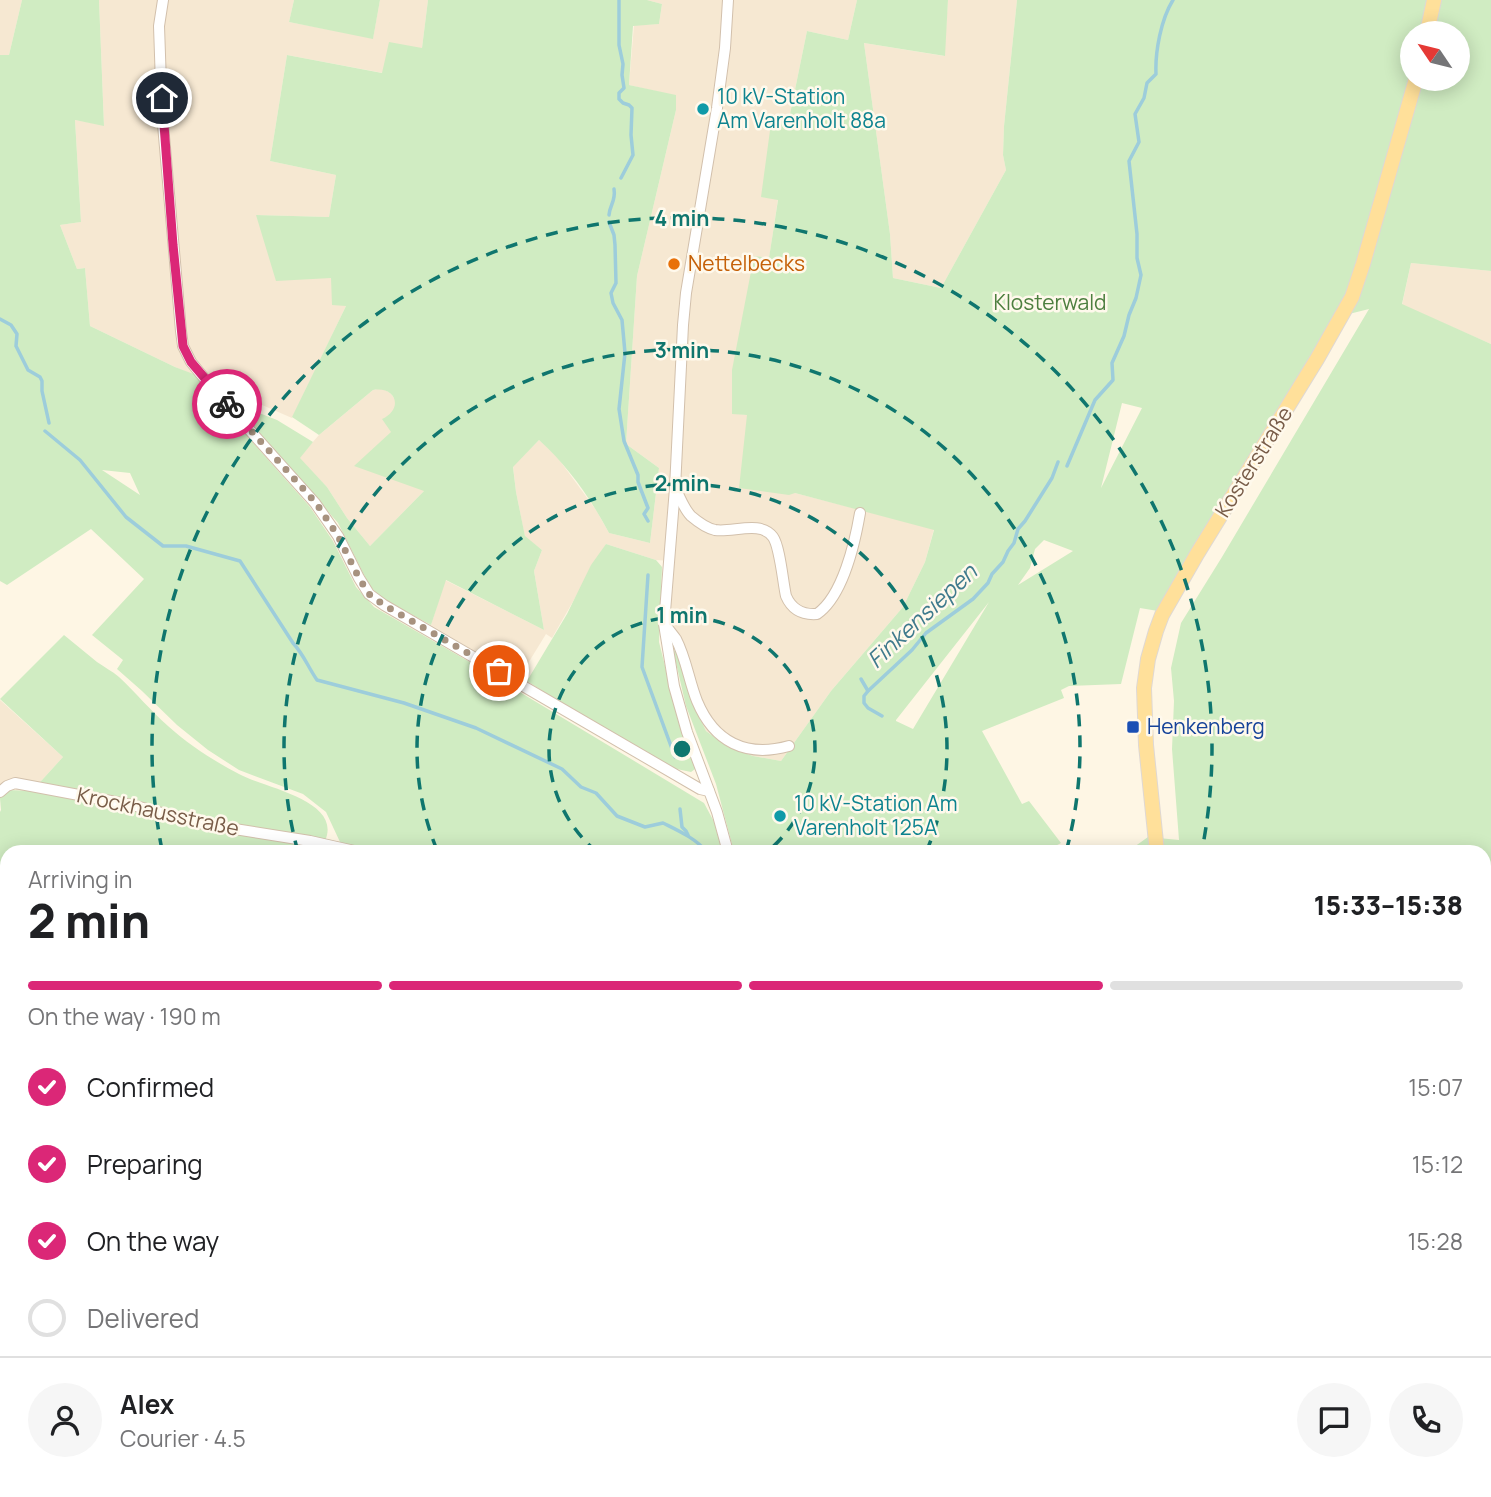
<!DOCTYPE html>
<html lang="en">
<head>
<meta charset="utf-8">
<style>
  :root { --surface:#fff; --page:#f6f6f6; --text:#202124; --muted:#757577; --line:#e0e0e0; --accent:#db2777 }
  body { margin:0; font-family:Manrope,sans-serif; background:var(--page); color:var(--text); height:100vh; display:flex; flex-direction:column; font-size:26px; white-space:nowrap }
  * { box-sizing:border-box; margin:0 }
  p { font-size:23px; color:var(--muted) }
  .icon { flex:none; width:38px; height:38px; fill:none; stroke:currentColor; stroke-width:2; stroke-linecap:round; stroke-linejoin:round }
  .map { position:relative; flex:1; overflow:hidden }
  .panel { position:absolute; left:0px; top:845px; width:1491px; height:653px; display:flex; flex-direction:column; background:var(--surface); border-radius:21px 21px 0 0; box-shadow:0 4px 18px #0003 }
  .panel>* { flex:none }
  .needle { width:46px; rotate:305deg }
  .buttons { position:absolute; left:1400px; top:21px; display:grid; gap:14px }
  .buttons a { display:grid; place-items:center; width:70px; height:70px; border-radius:50%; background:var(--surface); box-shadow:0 4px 18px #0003; font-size:35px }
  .pin { position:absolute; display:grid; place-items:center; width:60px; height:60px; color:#fff; margin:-30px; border:4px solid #fff; border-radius:50%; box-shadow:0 2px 7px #0007 }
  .courier { position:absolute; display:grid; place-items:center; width:70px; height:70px; margin:-35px; border:5px solid #db2777; border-radius:50%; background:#fff; color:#222; box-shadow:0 2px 9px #0007 }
  .headline em { font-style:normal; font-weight:800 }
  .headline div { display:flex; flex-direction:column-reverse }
  .headline { display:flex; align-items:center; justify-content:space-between; height:119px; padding:0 28px }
  h1 { font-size:46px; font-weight:800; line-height:52px }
  .bar { display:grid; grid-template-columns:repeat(4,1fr); gap:10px 7px; align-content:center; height:84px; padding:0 28px }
  .bar i { height:9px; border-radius:5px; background:var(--line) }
  .bar .active { background:var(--accent) }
  .bar p { grid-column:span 4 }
  .line { display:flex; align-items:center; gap:18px; padding:0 28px; border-top:2px solid var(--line) }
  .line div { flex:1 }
  .round { display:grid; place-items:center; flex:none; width:74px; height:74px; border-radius:37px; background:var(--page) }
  ol { padding:0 28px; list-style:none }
  li { display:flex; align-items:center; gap:21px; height:77px }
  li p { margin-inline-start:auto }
  li .icon { padding:7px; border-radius:50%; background:var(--accent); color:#fff; stroke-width:4 }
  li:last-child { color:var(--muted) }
  li i { width:38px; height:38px; border:4px solid var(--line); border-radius:50% }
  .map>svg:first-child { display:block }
</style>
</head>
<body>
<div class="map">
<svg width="1491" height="1497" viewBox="0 0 1491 1497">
  <rect width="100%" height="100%" fill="#fef6e4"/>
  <g fill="#f6e8d2">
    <polygon points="0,0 22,0 9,55 0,55"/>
    <polygon points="99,0 294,0 289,22 373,38 380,0 428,0 422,48 383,73 287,55 270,161 336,175 329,217 256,215 331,278 346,306 292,418 175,367 90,326 85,268 77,269 60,225 81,222 75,120 104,125"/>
    <polygon points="647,0 857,0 848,40 807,31 789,119 762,197 778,199 769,259 754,256 732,413 747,415 795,493 934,529 925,562 903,607 831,691 781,761 753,756 728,747 706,731 695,708 668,628 671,561 656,560 606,544 552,638 546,634 519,678 431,625 445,580 544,630 534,571 542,550 525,537 516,492 513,466 539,440 555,454 596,510 609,533 650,543 659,468 626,444 637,276 676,110 676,96 629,85 634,25 659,24 662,4"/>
    <polygon points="948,0 1017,0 1004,126 1003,155 1006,170 941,288 893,278 890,234 864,43 944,56"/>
    <polygon points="1411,263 1491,271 1491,344 1402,305"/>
    <polygon points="382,388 390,393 395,399 395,408 391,415 392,431 425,490 370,546 347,518 327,487 299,458 319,435 373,390"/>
    <polygon points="0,700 63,757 32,791 8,790 0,798"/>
    <polygon points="0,888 7,890 7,1013 0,1011"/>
    <polygon points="0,1483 7,1486 7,1491 18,1491 32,1497 0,1497"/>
    <polygon points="52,1491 318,1491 317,1497 52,1497"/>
  </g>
  <g fill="#d0ecc2" fill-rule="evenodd">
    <path d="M22 0H99L104 126 75 120 81 222 60 225 77 269 85 268 90 326 175 367 196 375 255 445 310 507 333 541 356 587 374 607 475 665 704 803 719 831 725 852H7V883L0 881V812L1 810 0 798 8 790 32 791 63 757 0 699 64 635C75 644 86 653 97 662 104 667 112 671 119 677 136 693 151 711 168 726 189 745 214 761 239 774 264 788 343 800 325 841L340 842 326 812 303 794 239 770 208 750 177 725 142 691 117 669 123 660 92 635 144 579 91 529 7 585 0 581V55H9ZM102 470 130 473 140 495Z"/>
    <polygon points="294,0 380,0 373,39 289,22"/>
    <path d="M428 0H647L662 4 659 24 633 26 629 85 676 95V110L637 276 626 444 659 468 650 543 609 533C591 499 568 466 539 440L513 467 516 492 525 536 542 550 534 571 544 630 446 580 431 625 381 598 369 585 338 523 233 403 277 420 313 442 300 458 327 487 347 518 370 546 424 491 354 466 391 432 382 419C404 409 396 386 373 390L319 435 292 417 346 306 332 305 331 278 276 281 256 215 329 217 336 175 270 161 287 55 382 73 389 42 422 48Z"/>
    <path d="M857 0H948L945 56 864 43 890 234 893 278 941 288 1006 170 1003 155 1004 126 1017 0H1491V271L1411 263 1402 304 1491 344V1497H1269L1267 1491H1484V852H1127L1148 837 1179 840 1172 749 1174 701 1171 668 1181 623 1222 557 1369 309 1333 318 1158 611 1140 608 1121 684 1069 686 1061 690 1064 698 982 731 1022 804 1029 801 1061 843 1044 852H734L716 784 686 706 673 650 676 651 695 708 706 731 728 747 753 756 781 761 831 691 903 607 925 562 934 530 795 493 789 495 739 488 747 415 732 414V370L754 256 769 258 778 200 761 197 771 123 789 119 807 31 848 40ZM1412 33H1458V79H1412ZM1122 403 1142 408 1101 488ZM1044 540 1073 551 1018 585 1030 568 1035 549ZM989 602 913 729 896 721V720Z"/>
    <polygon points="606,544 656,560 662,567 659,642 682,734 697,764 695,769 691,772 667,767 577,713 527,681 567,614 591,565"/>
    <polygon points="0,1011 7,1013 7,1486 0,1483"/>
    <polygon points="318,1491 1129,1491 1132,1497 317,1497"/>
  </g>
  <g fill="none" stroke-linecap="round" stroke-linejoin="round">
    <g stroke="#9dcddb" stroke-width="3.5">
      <polyline points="619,0 619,45 623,64 622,75 624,88 619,93 619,99 623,103 629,105 632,108 631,135 633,155 621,178"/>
      <path d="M609 215C610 204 616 201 614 189"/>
      <polyline points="609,222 614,235 615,245 616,283 611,293 613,303 622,320 625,353 619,409 624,441 638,475 638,482 648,508 644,514 648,521"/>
      <polyline points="0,319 11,325 17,334 16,346 28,370 40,377 42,381 42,391 49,423"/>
      <path d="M45 431 80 460 126 517 163 546H186L240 561 293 643C304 655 308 667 317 680L404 703 476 728 562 769 581 787 596 793 617 816 645 827 663 823C679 831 695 838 707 852"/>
      <path d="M1067 466 1095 400 1113 380 1112 363 1124 336 1129 315 1136 298 1141 275 1137 258V234L1129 161 1139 142 1135 114 1144 98 1147 83 1156 74C1155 52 1161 19 1173 0"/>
      <polyline points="648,575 642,667 675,757"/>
      <polyline points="861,679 868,691"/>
      <polyline points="882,716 868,708 864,703 864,696 868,691 912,650 926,633 973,599 988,583 992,574 1003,562 1008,551 1014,543 1018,529 1025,521 1052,478 1058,462"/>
      <polyline points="680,809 682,827 686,831 688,835"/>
      <polyline points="0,1217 7,1213"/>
      <polyline points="0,1323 7,1295"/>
      <polyline points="0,1342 3,1349 0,1388"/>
      <polyline points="1284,1491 1286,1497"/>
      <polyline points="352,1497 352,1491"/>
    </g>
    <g stroke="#d2c0ac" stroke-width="12">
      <g id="minor">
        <polyline points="163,0 159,26 162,113 181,331 183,346 191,362 218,395 315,503 338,536 359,578 369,594 384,605 700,789 709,791"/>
        <path d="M675 488C680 497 684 509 691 516 698 522 706 528 715 530 732 533 761 520 773 537 780 547 783 583 786 596 792 610 803 615 817 614 843 596 855 542 860 513"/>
        <path d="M666 626C669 630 673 635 676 639 686 658 689 681 697 701 714 742 746 758 789 746"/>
        <polyline points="0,792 7,786 15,783 132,805 203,824 310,841 359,852"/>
        <polyline points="728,852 717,812 687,732 674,686 664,624 675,488 683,325 686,293 717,108 725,48 728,0"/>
        <polyline points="0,1145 7,1144"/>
        <polyline points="57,1491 58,1497"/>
        <polyline points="1133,1491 1136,1497"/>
      </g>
    </g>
    <g stroke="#dfd8d3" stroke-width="16">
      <g id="major">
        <polyline points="1427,33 1434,0"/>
        <polyline points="1157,852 1146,745 1144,688 1148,659 1156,631 1162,615 1197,554 1317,359 1352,297 1363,264 1416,79"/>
        <polyline points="1334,1491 1337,1497"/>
        <polyline points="1358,1491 1360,1497"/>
      </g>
    </g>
    <use href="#minor" stroke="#fff" stroke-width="10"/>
    <use href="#major" stroke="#ffe09a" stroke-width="14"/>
  </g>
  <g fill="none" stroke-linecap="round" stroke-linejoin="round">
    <polyline stroke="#a7927f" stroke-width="7" stroke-dasharray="0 12.6" points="227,404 316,503 338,536 359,578 369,594 384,605 499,671"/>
    <polyline stroke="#db2777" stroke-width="9" points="162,98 173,245 183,346 191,362 227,404"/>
  </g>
  <g fill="none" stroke="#0f766e" stroke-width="3.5" stroke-dasharray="12 9">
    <path d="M597 852A133 133 0 1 1 767 852"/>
    <path d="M437 850A265 265 0 1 1 927 850"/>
    <path d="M298 852A398 398 0 1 1 1066 852"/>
    <path d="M162 850A530 530 0 1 1 1202 850"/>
  </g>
  <g fill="#0f9aa8" stroke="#fff9ec" stroke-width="2.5">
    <circle cx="703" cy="109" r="7"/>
    <circle cx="780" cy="816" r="7"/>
  </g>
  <circle fill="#e8710a" stroke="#fff9ec" stroke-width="2.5" cx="674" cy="264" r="7"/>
  <rect fill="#1a4fb4" stroke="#fff9ec" stroke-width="2.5" x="1126" y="720" width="14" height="14" rx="3.5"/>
  <g text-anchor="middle" stroke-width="5" stroke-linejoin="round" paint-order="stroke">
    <g font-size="21" fill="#0d838f" stroke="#fff9ec" text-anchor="start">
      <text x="717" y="104">10 kV-Station<tspan x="717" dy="24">Am Varenholt 88a</tspan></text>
      <text x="794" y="811">10 kV-Station Am<tspan x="794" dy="24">Varenholt 125A</tspan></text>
    </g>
    <g font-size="21" fill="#c56008" stroke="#fff9ec" text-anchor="start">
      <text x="688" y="271">Nettelbecks</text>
    </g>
    <g font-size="21" fill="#4d7f3f" stroke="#fff9ec">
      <text x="1050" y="310">Klosterwald</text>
    </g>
    <g font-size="21" fill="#785c48" stroke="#fff9ec">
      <text transform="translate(1254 462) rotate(-58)" y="7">Kosterstraße</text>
      <text transform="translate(158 812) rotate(12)" y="7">Krockhausstraße</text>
    </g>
    <g font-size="21" fill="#164399" stroke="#fff9ec" text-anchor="start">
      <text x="1147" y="734">Henkenberg</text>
    </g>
    <g font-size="23" font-style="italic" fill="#407b8d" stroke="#fff9ec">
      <text transform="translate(922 616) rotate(-43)" y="8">Finkensiepen</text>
    </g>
  </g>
  <circle cx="682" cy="749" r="10" fill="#0f766e" stroke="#fff9ec" stroke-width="3.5"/>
  <g font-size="21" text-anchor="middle" font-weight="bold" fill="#0f766e" stroke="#fff9ec" stroke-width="5" stroke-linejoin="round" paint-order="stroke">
    <text x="682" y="226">4 min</text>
    <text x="682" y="358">3 min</text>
    <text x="682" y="491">2 min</text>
    <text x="682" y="623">1 min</text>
  </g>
</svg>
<div class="buttons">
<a><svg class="needle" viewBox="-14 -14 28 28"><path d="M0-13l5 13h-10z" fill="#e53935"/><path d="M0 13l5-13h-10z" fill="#757577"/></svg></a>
</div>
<div class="pin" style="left:499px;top:671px;background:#ea580c"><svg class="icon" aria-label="bag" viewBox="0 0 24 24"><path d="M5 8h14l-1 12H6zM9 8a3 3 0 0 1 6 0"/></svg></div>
<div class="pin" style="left:162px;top:98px;background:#1f2937"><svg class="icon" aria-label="home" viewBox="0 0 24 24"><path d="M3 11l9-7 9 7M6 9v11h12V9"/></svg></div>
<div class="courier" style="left:227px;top:404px"><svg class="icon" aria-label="bike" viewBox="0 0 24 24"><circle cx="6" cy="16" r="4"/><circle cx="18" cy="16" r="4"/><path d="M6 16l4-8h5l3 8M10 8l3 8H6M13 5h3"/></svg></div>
<section class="panel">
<div class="headline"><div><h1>2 min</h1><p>Arriving in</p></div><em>15:33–15:38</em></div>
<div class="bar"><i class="active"></i><i class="active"></i><i class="active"></i><i></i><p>On the way · 190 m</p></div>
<ol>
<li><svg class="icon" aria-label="check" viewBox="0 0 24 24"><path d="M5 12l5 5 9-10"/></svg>Confirmed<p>15:07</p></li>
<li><svg class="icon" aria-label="check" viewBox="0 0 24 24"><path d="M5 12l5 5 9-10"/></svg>Preparing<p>15:12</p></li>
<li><svg class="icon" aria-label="check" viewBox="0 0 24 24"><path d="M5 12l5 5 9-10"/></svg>On the way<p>15:28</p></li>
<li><i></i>Delivered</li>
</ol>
<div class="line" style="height:126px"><a class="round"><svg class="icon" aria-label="person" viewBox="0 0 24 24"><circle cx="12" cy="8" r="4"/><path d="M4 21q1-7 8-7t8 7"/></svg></a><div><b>Alex</b><p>Courier · 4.5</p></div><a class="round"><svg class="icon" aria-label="chat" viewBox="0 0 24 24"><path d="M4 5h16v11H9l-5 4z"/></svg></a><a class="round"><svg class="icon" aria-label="phone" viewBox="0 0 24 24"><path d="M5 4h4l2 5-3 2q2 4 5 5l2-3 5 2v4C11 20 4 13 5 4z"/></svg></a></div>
</section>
</div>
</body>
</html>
